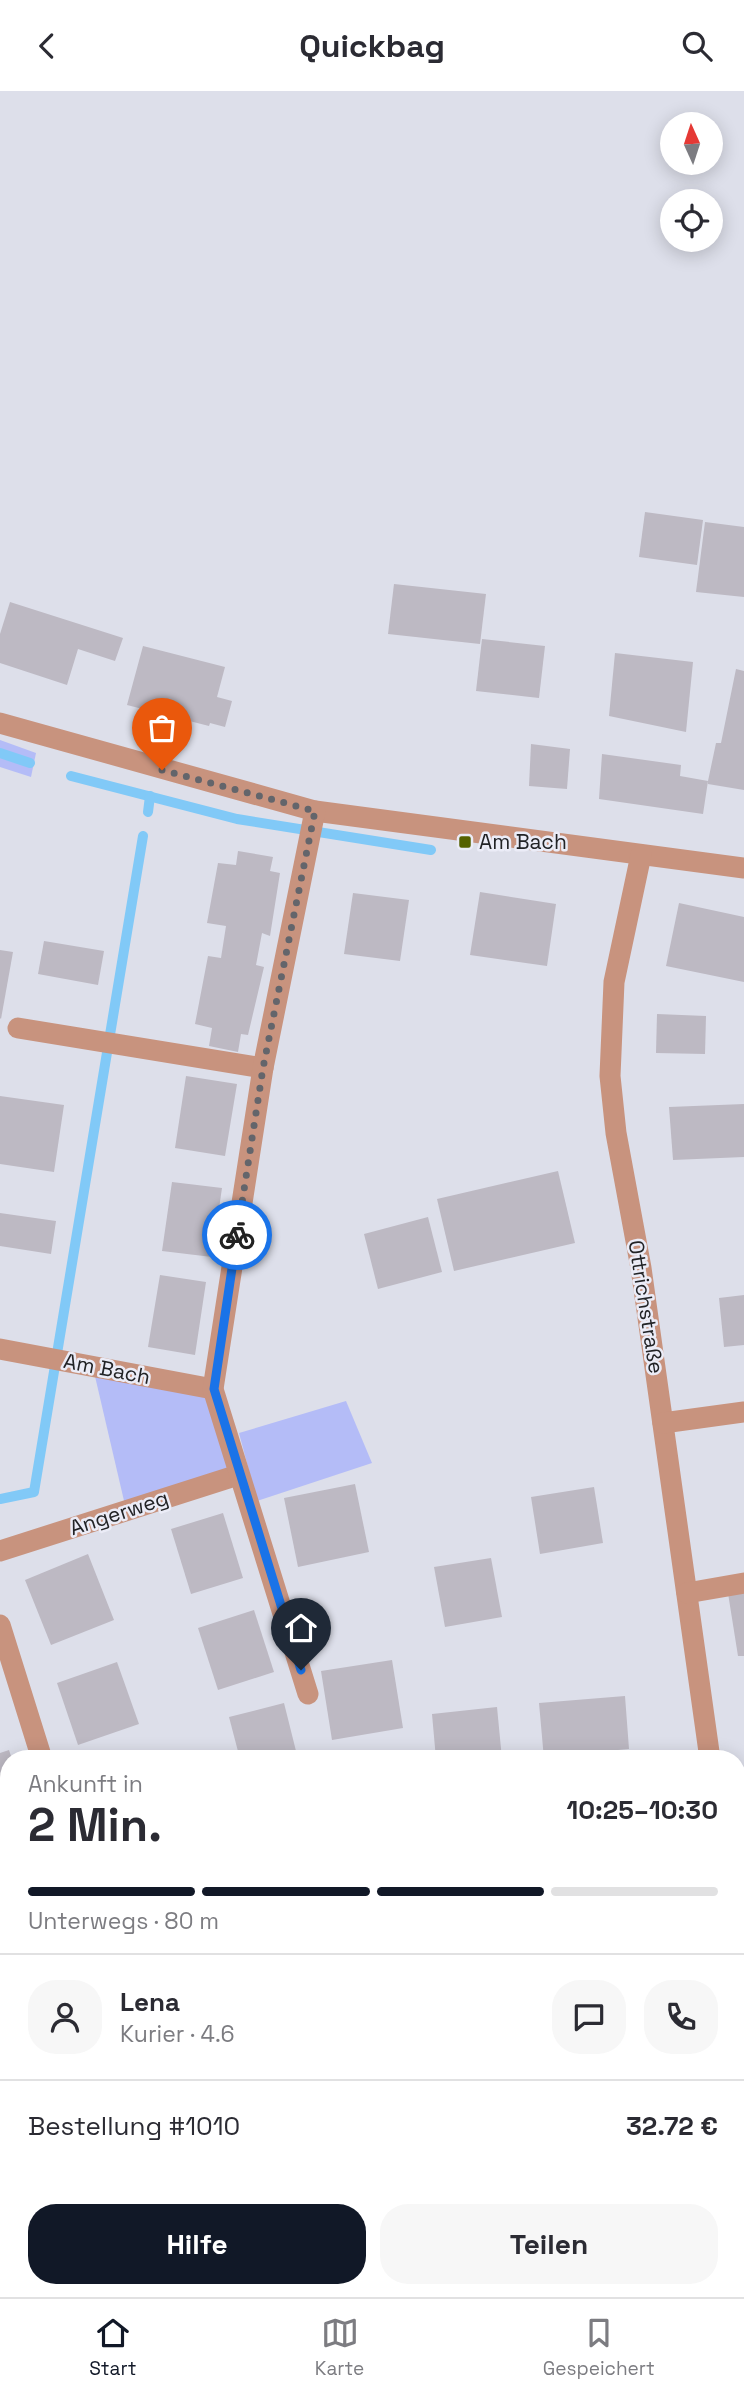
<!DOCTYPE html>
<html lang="de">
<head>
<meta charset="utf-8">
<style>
  :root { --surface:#fff; --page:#f7f7f7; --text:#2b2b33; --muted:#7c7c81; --line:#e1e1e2; --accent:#111827 }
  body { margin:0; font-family:"Space Grotesk",sans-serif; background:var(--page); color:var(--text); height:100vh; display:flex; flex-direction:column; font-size:26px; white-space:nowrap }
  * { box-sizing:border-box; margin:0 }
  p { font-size:23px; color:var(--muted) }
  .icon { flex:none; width:38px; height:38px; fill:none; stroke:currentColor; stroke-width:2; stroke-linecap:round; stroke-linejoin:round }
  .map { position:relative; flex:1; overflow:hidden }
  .panel { position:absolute; left:0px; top:1659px; width:746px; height:548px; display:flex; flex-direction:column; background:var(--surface); border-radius:28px 28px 0 0; box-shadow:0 4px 18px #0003 }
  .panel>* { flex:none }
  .needle { width:46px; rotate:357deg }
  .fabs { position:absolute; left:660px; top:21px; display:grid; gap:14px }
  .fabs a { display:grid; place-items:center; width:63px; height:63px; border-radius:50%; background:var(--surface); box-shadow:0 4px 18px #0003; font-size:35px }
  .pin { position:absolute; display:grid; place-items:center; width:60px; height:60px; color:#fff; margin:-72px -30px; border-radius:50% 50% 50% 0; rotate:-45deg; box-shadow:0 0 7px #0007 }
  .pin .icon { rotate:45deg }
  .courier { position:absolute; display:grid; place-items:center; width:70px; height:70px; margin:-35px; border:5px solid #1a73e8; border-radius:50%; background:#fff; color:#222; box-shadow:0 2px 9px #0007 }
  .overview em { font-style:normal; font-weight:800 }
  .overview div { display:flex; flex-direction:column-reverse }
  .overview { display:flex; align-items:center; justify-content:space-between; height:119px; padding:0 28px }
  h1 { font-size:46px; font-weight:800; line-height:52px }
  .bar { display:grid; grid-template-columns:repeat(4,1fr); gap:10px 7px; align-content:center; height:84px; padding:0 28px }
  .bar i { height:9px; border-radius:5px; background:var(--line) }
  .bar .active { background:var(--accent) }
  .bar p { grid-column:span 4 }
  .line { display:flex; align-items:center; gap:18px; padding:0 28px; border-top:2px solid var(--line) }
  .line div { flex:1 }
  .round { display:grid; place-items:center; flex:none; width:74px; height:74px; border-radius:28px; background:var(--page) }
  .button { display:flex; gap:14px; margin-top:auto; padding:14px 28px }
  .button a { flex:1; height:80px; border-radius:28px; background:var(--accent); color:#fff; font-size:28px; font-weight:800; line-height:80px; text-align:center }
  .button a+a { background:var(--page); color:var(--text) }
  header { display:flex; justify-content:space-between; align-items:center; height:91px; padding:0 28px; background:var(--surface); font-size:32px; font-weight:800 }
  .tabs { display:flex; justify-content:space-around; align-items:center; height:98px; border-top:2px solid var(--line); background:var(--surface); font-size:19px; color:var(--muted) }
  .tabs a { display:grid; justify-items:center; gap:4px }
  .tabs .active { color:var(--accent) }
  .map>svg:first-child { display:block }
</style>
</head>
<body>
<header><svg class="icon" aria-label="back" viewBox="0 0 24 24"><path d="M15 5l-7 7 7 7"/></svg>Quickbag<svg class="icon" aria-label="search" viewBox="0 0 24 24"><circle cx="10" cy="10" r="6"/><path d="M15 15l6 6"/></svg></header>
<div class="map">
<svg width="744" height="2206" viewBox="0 0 744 2206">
  <rect width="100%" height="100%" fill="#dddfea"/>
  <g fill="#b4bcf7">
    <polygon points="0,649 36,662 31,686 0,676"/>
    <polygon points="94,1281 209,1304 231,1380 125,1414"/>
    <polygon points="346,1310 372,1372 257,1410 239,1342"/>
  </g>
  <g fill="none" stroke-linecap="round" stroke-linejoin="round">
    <g stroke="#81c9f7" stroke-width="10">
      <polyline points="0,662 30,672"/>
      <polyline points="71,685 237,728 431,759"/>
      <polyline points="148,721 150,705"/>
      <polyline points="0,1408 34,1401 143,745"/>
    </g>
  </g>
  <g fill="#bdb9c3">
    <polygon points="645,421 703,429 697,474 639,466"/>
    <polygon points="705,431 744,436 744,506 696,501"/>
    <polygon points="394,493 486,503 480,553 388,543"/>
    <polygon points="10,511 123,547 115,570 78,558 67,594 0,572 0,543"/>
    <polygon points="482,548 545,555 539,607 476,600"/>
    <polygon points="143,555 225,576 217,606 232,610 225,636 210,632 209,635 127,614"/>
    <polygon points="615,562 693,571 686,641 609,625"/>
    <polygon points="736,578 744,580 744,699 708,693 708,690 716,652 721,652"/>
    <polygon points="531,653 570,658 567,698 529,695"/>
    <polygon points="602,663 681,674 680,685 708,690 703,723 599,708"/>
    <polygon points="238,760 273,766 270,780 280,782 270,845 262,842 256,874 264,876 248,944 241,943 238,961 209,955 212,937 195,933 208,865 221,867 226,835 207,832 218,772 236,774"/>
    <polygon points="480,801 556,813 547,875 470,864"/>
    <polygon points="353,802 409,809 400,870 344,863"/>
    <polygon points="679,812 744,826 744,891 666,875"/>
    <polygon points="44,850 104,860 98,894 38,883"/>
    <polygon points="0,859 13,861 1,928 0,927"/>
    <polygon points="657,923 706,925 705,963 656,962"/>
    <polygon points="186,985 237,993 225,1065 175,1057"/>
    <polygon points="0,1005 64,1014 54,1081 0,1073"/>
    <polygon points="744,1013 744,1066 673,1069 669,1016"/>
    <polygon points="558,1080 575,1152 454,1180 437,1108"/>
    <polygon points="172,1091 222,1097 212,1166 162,1160"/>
    <polygon points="0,1122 56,1130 51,1163 0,1155"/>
    <polygon points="428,1126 442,1181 378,1198 364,1143"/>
    <polygon points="160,1184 206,1191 195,1264 148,1256"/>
    <polygon points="744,1204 744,1254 724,1256 719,1207"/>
    <polygon points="355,1393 369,1461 298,1476 284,1407"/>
    <polygon points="594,1396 603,1452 540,1463 531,1406"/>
    <polygon points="223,1422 243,1487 191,1503 171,1438"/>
    <polygon points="88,1463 114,1529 51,1554 25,1489"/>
    <polygon points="491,1467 502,1526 445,1536 434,1476"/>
    <polygon points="744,1494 744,1565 738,1565 727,1496"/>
    <polygon points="254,1519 274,1581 218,1599 198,1537"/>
    <polygon points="392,1569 403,1637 332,1649 321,1580"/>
    <polygon points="117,1571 139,1633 78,1654 57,1592"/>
    <polygon points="625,1605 629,1658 585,1662 586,1668 544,1668 539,1612"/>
    <polygon points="284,1612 298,1668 240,1668 229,1626"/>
    <polygon points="497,1616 502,1668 436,1668 432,1623"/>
    <polygon points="9,1659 12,1668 9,1668 9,1740 0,1743 0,1662"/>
    <polygon points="156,2198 219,2198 220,2206 135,2206 134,2202"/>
    <polygon points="581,2198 710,2198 710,2200 688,2202 688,2206 581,2206"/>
  </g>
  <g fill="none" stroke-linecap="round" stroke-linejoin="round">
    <g stroke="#c8937e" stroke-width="21">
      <polyline points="0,632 315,720 744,777"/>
      <polyline points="641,764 614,891 610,985 616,1042 641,1177 710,1668"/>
      <polyline points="18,937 263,977"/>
      <polyline points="0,1258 213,1298"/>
      <polyline points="663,1332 744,1321"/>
      <polyline points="0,1460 238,1384"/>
      <polyline points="687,1502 744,1492"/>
      <polyline points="0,1534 42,1668"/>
      <polyline points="308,1603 213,1298 263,977 315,720"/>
      <polyline points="737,1855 744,1907"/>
      <polyline points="269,2198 270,2206"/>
    </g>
  </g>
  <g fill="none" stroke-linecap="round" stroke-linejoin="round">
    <polyline stroke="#63656b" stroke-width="7" stroke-dasharray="0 12.6" points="162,679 315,720 263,977 237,1144"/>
    <polyline stroke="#1a73e8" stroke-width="9" points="237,1144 214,1298 301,1579"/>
  </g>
  <rect fill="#556100" stroke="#ebecf7" stroke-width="2.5" x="458" y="744" width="14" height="14" rx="3.5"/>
  <g text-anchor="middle" stroke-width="5" stroke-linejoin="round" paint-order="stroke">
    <g font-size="21" fill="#222326" stroke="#ebecf7" text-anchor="start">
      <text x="479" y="758">Am Bach</text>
    </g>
    <g font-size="21" fill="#222326" stroke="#ebecf7">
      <text transform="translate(646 1216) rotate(81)" y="7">Ottrichstraße</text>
      <text transform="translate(107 1278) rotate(11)" y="7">Am Bach</text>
      <text transform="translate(119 1422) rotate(-18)" y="7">Angerweg</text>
    </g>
  </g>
</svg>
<div class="fabs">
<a><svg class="needle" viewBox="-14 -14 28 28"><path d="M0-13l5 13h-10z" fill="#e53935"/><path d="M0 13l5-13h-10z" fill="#7c7c81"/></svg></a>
<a><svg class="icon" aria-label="locate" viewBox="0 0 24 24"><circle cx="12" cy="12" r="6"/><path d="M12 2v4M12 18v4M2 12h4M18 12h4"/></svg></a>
</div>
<div class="pin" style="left:162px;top:679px;background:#ea580c"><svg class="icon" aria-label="bag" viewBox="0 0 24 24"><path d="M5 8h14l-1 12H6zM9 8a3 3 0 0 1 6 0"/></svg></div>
<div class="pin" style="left:301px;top:1579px;background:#1f2937"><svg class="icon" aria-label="home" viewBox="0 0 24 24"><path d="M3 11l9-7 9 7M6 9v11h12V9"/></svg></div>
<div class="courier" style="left:237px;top:1144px"><svg class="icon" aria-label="bike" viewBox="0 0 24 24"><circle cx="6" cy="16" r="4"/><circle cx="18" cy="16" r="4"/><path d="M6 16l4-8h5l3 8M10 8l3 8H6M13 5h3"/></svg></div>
<section class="panel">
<div class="overview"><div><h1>2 Min.</h1><p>Ankunft in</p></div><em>10:25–10:30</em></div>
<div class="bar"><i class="active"></i><i class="active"></i><i class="active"></i><i></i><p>Unterwegs · 80 m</p></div>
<div class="line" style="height:126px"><a class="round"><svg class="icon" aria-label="person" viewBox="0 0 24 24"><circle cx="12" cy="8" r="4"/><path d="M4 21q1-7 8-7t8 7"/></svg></a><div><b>Lena</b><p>Kurier · 4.6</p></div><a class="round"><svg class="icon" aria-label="chat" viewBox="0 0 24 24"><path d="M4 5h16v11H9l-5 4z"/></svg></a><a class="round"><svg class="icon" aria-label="phone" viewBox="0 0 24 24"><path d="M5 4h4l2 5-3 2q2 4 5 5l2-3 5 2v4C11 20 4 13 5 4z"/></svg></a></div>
<div class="line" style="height:91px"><div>Bestellung #1010</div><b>32.72 €</b></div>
<div class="button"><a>Hilfe</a><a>Teilen</a></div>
</section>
</div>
<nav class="tabs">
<a class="active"><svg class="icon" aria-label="home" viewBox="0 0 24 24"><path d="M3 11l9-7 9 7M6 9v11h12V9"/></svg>Start</a>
<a><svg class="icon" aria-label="map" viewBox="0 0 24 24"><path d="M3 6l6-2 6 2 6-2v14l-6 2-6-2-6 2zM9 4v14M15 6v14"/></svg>Karte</a>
<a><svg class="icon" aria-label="saved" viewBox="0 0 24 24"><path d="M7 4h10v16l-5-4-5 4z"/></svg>Gespeichert</a>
</nav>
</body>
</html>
